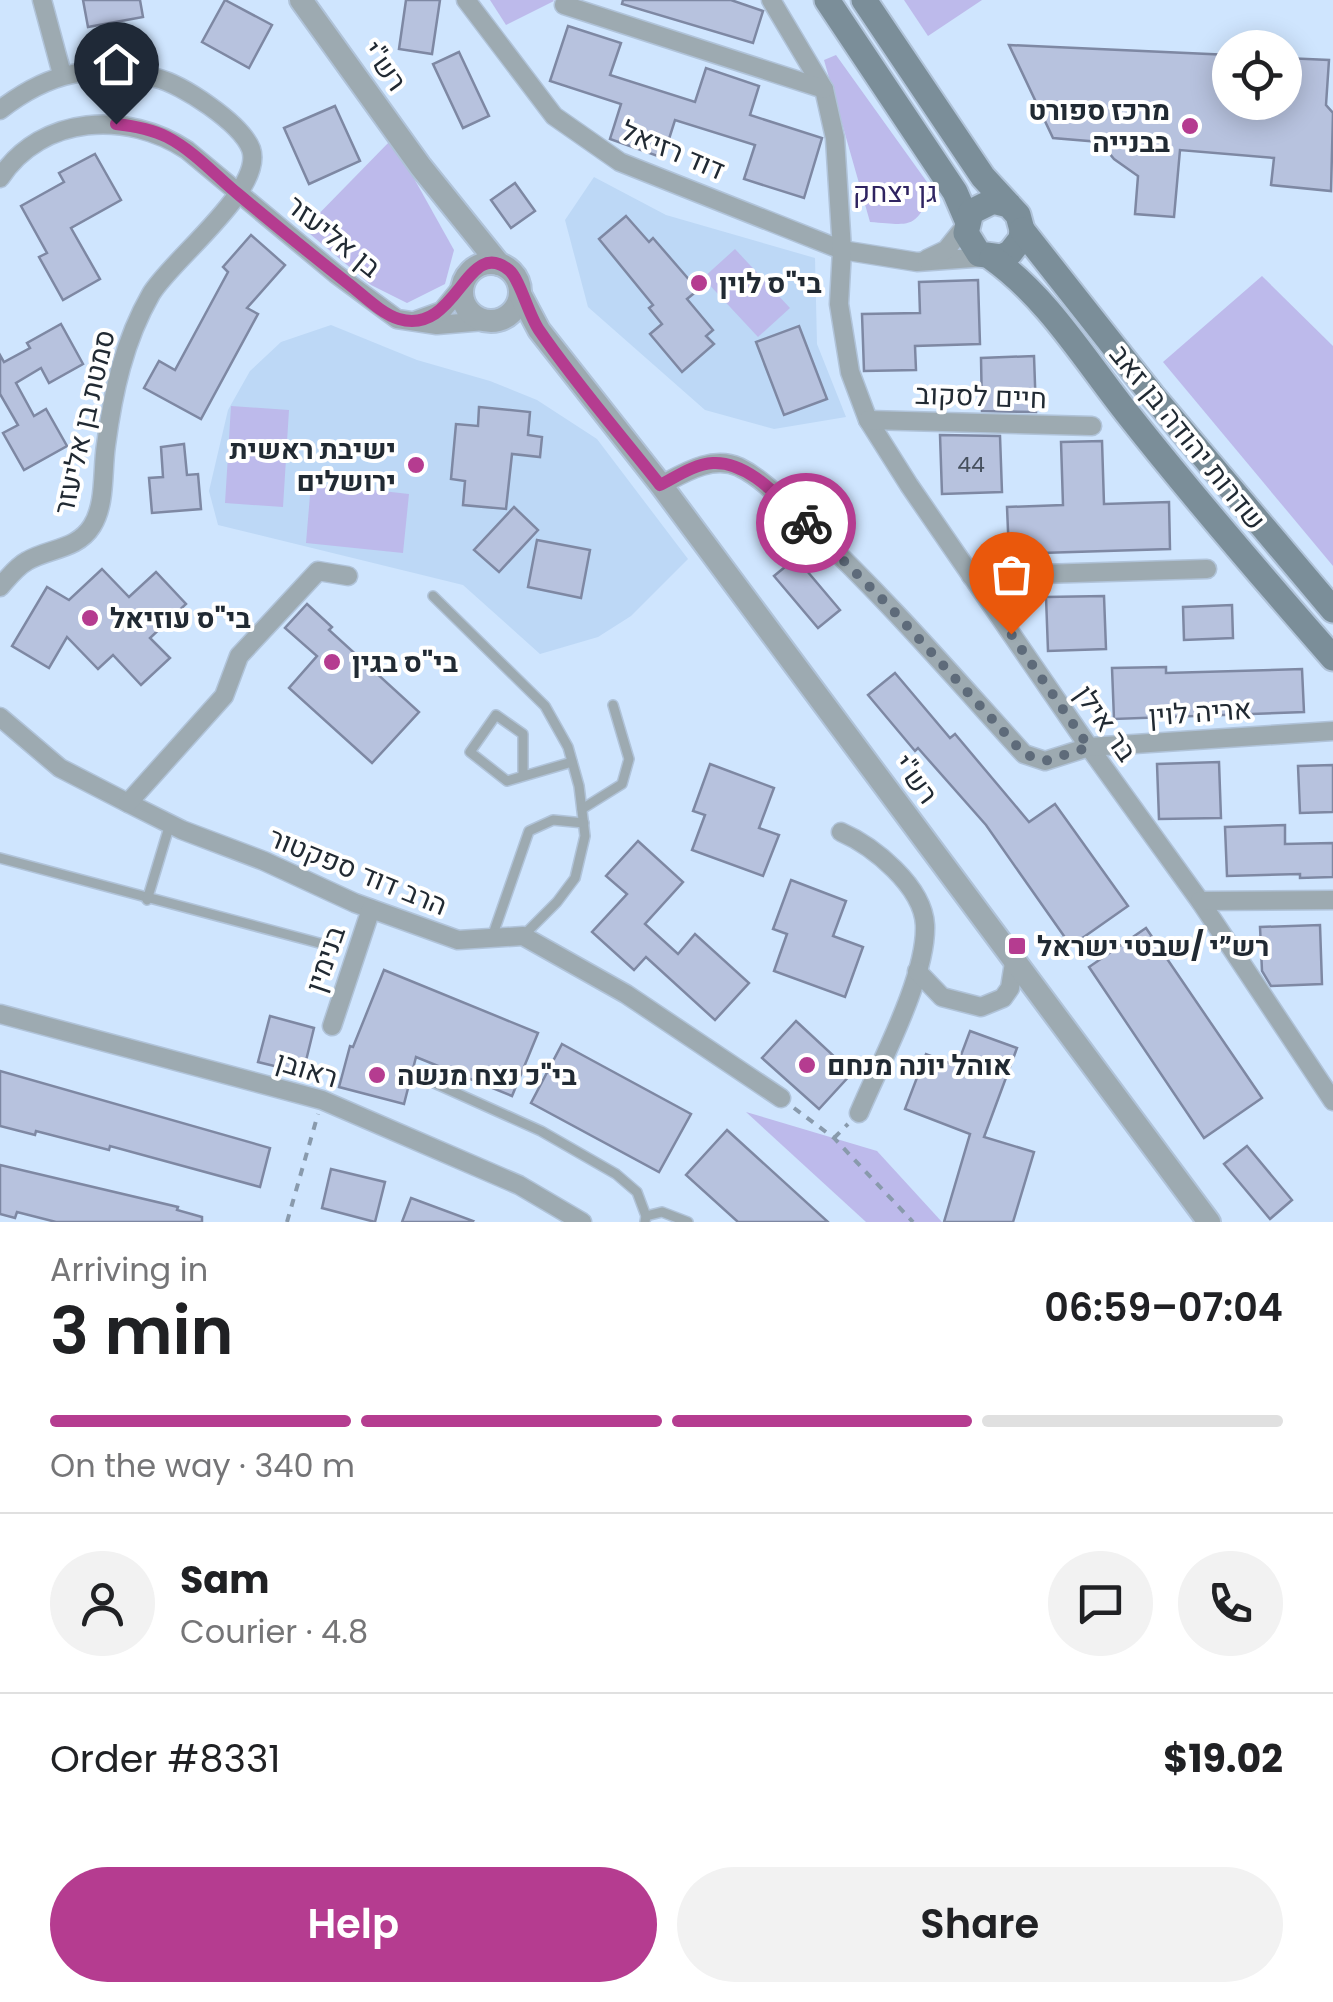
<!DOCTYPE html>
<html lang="en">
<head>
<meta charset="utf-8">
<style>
  :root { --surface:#fff; --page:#f2f2f2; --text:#202124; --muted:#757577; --line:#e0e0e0; --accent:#b53c90 }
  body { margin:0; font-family:Poppins,Heebo,sans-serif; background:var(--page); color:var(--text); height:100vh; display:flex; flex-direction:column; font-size:38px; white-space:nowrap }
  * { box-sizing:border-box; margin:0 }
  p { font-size:32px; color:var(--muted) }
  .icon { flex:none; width:55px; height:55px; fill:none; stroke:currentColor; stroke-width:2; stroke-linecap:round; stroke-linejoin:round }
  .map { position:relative; height:1222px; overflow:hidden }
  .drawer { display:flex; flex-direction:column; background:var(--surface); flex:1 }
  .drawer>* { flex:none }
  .tools { position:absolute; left:1212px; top:30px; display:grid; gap:20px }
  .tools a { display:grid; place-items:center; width:90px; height:90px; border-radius:50%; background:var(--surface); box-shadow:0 5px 25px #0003; font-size:50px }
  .pin { position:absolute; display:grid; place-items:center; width:85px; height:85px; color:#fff; margin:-102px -42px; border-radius:50% 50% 50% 0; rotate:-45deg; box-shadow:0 0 10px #0007 }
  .pin .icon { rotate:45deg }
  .courier { position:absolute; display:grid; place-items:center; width:100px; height:100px; margin:-50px; border:8px solid #b53c90; border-radius:50%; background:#fff; color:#222; box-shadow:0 2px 12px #0007 }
  .summary em { font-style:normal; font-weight:600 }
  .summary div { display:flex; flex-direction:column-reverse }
  .summary { display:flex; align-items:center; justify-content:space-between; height:170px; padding:0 50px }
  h1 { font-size:65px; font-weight:600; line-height:75px }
  .bar { display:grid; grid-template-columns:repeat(4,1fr); gap:15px 10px; align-content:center; height:120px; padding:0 50px }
  .bar i { height:12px; border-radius:8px; background:var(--line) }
  .bar .active { background:var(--accent) }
  .bar p { grid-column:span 4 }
  .line { display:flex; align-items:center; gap:25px; padding:0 50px; border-top:2px solid var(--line) }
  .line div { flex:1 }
  .round { display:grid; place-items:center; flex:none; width:105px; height:105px; border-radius:52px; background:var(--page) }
  .primary-button { display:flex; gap:20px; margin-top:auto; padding:20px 50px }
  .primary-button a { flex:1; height:115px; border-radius:60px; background:var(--accent); color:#fff; font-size:40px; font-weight:600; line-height:115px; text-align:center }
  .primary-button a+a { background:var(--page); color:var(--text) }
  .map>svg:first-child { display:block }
</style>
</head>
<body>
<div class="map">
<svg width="1333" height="1222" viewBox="0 0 1333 1222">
  <rect width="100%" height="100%" fill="#cfe5fe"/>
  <g fill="#bdd8f6">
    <polygon points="594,177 666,215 815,258 817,344 846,417 774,429 705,410 588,307 565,220"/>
    <polygon points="331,325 417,360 490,381 537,400 597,439 688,559 631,616 598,637 540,654 463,585 218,525 209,491 228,410 250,371 281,342"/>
  </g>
  <g fill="#bdbaeb">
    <polygon points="490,0 553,0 554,1 506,25"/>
    <polygon points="904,0 982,0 928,36"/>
    <path d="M836 55 932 189C916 230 911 225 870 222L824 60Z"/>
    <polygon points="392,139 454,250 445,284 407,303 371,285 304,229"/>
    <polygon points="735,249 790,308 758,337 703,278"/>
    <polygon points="1262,276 1333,346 1333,566 1163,362"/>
    <polygon points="231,406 289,410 283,507 225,503"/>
    <polygon points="311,483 409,494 403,553 306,543"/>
    <polygon points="746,1112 877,1151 942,1222 866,1222"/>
  </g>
  <g fill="#b7c2de" stroke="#7e88a3" stroke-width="2.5">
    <polygon points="83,0 140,0 143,17 88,27"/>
    <polygon points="225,0 272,25 249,68 202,42"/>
    <polygon points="406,0 440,0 432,54 399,49"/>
    <polygon points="623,0 731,0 763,11 753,43 622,4"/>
    <polygon points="568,26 621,43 610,75 695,102 706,68 759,86 750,115 822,138 804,198 744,179 755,145 675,120 663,158 610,139 621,104 550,81"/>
    <polygon points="1009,45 1230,55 1230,102 1285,102 1285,58 1329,60 1326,105 1333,113 1331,191 1271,185 1274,158 1180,150 1174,217 1135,214 1138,176 1114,159 1100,142 1053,138"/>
    <polygon points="459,52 489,116 463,128 433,64"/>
    <polygon points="335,106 360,161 309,184 284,128"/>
    <polygon points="95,154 121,200 71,228 100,279 63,300 39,257 47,253 21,206 64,182 59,173"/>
    <polygon points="515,183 535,211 511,228 491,200"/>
    <polygon points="626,216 649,242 653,238 698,290 687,299 713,330 706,336 714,344 682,372 650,334 662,324 649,308 653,305 599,239"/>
    <polygon points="251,235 285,265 247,308 258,314 201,419 144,388 159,361 175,370 228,272 223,267"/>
    <polygon points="978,280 980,344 915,346 916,370 864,371 862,314 920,313 919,282"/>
    <polygon points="61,324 83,364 49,383 41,368 16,383 34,416 46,409 67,446 24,470 3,433 18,425 0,394 0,355 4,362 30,348 27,343"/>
    <polygon points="799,326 827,399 784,415 756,342"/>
    <polygon points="1034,356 1036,412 982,411 981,358"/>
    <polygon points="479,407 530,412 528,435 542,437 540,457 512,454 506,509 463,505 465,481 451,479 456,424 478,426"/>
    <polygon points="940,435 1000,436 1002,492 942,494"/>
    <polygon points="1102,441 1104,504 1169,502 1170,549 1009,554 1007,507 1063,505 1061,442"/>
    <polygon points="184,444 187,475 198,474 201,509 152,513 149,478 163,477 161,447"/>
    <polygon points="514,507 538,530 499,572 474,550"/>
    <polygon points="537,540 590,550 581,598 528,587"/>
    <polygon points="796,558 840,610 818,628 774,576"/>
    <polygon points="102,569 129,597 156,572 186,604 150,638 170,658 141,685 113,655 98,669 67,637 49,668 12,646 47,587 69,600"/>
    <polygon points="1104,596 1106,649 1048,651 1046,597"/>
    <polygon points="307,604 332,627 329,630 419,712 372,763 289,688 317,656 285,628"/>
    <polygon points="1232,605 1233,638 1184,640 1183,607"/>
    <polygon points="1166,667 1166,673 1302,669 1304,712 1114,719 1112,668"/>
    <polygon points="895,673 950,738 955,734 1029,822 1055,804 1128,906 1071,946 986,825 918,748 915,751 868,695"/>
    <polygon points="1219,762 1221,818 1159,819 1157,764"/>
    <polygon points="710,764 774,788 759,828 779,835 763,876 692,850 705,815 693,811"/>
    <polygon points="1333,765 1333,812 1300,813 1298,766"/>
    <polygon points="1285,825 1285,844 1333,843 1333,877 1300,878 1300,874 1227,876 1225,827"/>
    <polygon points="638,841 683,882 645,924 678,954 695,934 749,983 715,1020 646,957 634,970 592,932 627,894 606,876"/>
    <polygon points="791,880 846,901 833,936 863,947 845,997 774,971 787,934 773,929"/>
    <polygon points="1320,925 1322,984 1271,986 1262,971 1260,927"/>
    <polygon points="1146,928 1262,1098 1204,1138 1089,967"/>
    <polygon points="384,970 538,1033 512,1096 416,1057 404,1104 339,1087 350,1046 353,1047"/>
    <polygon points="270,1016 314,1028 303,1073 258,1062"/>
    <polygon points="796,1021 852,1073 819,1109 762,1058"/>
    <polygon points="970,1031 1017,1048 984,1137 1034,1152 1013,1222 944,1222 970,1134 905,1109 926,1054 957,1066"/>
    <polygon points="562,1044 691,1114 659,1172 531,1103"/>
    <polygon points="0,1071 270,1148 260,1187 110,1146 109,1150 36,1131 35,1135 0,1126"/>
    <polygon points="727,1130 828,1222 738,1222 686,1175"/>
    <polygon points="1247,1146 1292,1200 1270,1219 1224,1164"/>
    <polygon points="0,1165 178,1207 177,1210 202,1217 202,1222 56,1222 17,1212 15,1218 0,1214"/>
    <polygon points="331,1169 385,1182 375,1222 322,1208"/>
    <polygon points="411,1198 473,1221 472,1222 402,1222"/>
  </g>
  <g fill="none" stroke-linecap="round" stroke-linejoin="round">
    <g stroke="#b0c3d9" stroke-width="12">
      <g id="service">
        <polyline points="433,596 545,706 568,747 579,786 585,836 575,878 557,902 523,936"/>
        <polyline points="523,776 523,734 496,715 470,752 507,781 572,762"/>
        <polyline points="582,809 622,784 629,759 613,705"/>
        <polyline points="0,858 319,943"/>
        <polyline points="147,900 170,824"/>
        <polyline points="491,940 529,831 553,820 584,823"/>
        <polyline points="434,1083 541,1131 616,1174 637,1192 646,1216 645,1222"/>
        <polyline points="646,1216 662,1212 688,1222"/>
      </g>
    </g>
    <g stroke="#b0c3d9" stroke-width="21">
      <g id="minor">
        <polyline points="42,0 62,74"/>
        <polyline points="466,0 554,116 620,162 842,250 917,262 987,257"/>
        <polyline points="771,0 824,89 835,138 842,250 839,304 850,372 868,420 909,485 1089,747 1200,901 1333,1101"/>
        <polyline points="564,5 824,89"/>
        <path d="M0 110C50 71 94 63 156 78 182 84 241 123 251 149 265 189 171 260 151 294 124 341 113 392 106 445 102 471 106 504 92 526 77 550 49 548 27 561 16 567 8 578 0 587"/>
        <path d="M0 178C42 114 128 111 187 150L336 274 397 319 437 325 485 321"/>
        <polyline points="927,259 946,250 966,225"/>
        <polyline points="417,320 442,311 464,284"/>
        <polyline points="868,420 1092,426"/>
        <path d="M661 485C684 473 712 455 739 467 766 480 788 507 809 526 886 598 954 677 1024 754L1045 761 1089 747 1333 731"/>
        <polyline points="971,576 1207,569"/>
        <polyline points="0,717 60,768 128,803 182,830 264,861 355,903 458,940 523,936 626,994 781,1098"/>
        <polyline points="128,803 224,696 239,656 318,571 348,576"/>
        <path d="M841 832C873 846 923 886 925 925 927 977 880 1063 859 1113"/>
        <polyline points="1200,901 1333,900"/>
        <polyline points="917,971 942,997 981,1007 1003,998 1010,988 1014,963"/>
        <polyline points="0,1014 322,1100 519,1185 582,1222"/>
        <polyline points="332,1026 371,909"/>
      </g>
    </g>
    <g stroke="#b0c3d9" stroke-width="26">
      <g id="tertiary">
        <polyline points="301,0 421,167 499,264"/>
        <circle cx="491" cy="292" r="29"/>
        <polyline points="520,294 539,330 661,485 1209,1222"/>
      </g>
    </g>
    <g stroke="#b0c3d9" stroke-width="29">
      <g id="secondary">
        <polyline points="827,0 955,192 967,220"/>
        <polyline points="864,0 983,177 1018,215 1022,230 1021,239 1010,253 1001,257 979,254 966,233 971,212 993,201 1009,205"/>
        <polyline points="1022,230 1152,395 1333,610"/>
        <path d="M992 258C1047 297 1085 360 1127 413 1193 497 1263 578 1333 658"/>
      </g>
    </g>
    <g stroke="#899aac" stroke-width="4" stroke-dasharray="8 8" stroke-linecap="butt">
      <polyline points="794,1108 834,1138 913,1222"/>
      <polyline points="834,1138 848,1124"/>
      <polyline points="287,1222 318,1114"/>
    </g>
    <use href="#service" stroke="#9daab1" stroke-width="9"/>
    <use href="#minor" stroke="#9daab1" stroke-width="18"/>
    <use href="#tertiary" stroke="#9daab1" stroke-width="22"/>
    <use href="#secondary" stroke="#7b8e99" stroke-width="25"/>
  </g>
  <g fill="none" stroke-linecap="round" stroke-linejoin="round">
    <polyline stroke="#5e6b7a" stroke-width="10" stroke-dasharray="0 18" points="806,523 889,606 1024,754 1045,761 1089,747 1011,634"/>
    <path stroke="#b53c90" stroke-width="12" d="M116 124C134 126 151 129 167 137 194 151 215 175 238 194 275 225 312 255 350 285 364 296 382 314 399 319 458 336 466 235 509 270 520 279 528 314 539 330 576 384 620 434 660 485 676 477 694 464 713 463 749 461 781 500 806 523"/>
  </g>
  <g fill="#b53c90" stroke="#fff" stroke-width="4">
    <circle cx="1190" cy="126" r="10"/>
    <circle cx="699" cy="283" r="10"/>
    <circle cx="416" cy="465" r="10"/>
    <circle cx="90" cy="618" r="10"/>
    <circle cx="332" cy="662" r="10"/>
    <rect x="1007" y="936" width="20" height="20" rx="5"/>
    <circle cx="807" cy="1065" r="10"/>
    <circle cx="377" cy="1075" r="10"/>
  </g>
  <g text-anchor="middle" stroke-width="8" stroke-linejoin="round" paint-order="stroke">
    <g font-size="22" fill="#46505e">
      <text x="971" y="472">44</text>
    </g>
    <g font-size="28" fill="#212a33" stroke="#fff">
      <text transform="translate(385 66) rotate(54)" y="10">רש"י</text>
      <text transform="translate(673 150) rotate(23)" y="10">דוד רזיאל</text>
      <text transform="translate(334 236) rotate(39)" y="10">בן אליעזר</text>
      <text transform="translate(981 396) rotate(2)" y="10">חיים לסקוב</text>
      <text transform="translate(84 422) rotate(-77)" y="10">סמטת בן אליעזר</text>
      <text transform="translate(1188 437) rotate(51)" y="10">שדרות יהודה בן זאב</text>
      <text transform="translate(1200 712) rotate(-4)" y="10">אריה לוין</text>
      <text transform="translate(1106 723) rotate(55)" y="10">בר אילן</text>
      <text transform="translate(916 779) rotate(53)" y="10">רש"י</text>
      <text transform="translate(358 871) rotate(22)" y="10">הרב דוד ספקטור</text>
      <text transform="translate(325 959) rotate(-71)" y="10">בנימין</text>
      <text transform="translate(307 1069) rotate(17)" y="10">ראובן</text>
    </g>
    <g font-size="28" font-weight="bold" fill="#212a33" stroke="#fff" text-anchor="start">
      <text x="1170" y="120" text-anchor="end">מרכז ספורט<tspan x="1170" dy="32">בבנייה</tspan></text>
      <text x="719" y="293">בי"ס לוין</text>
      <text x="396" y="459" text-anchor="end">ישיבת ראשית<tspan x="396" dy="32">ירושלים</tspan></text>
      <text x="110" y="628">בי"ס עוזיאל</text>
      <text x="352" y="672">בי"ס בגין</text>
      <text x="1037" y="956">רש״י /שבטי ישראל</text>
      <text x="827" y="1075">אוהל יונה מנחם</text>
      <text x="397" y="1085">בי"כ נצח מנשה</text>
    </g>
    <g font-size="28" fill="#2f2461" stroke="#fff">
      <text x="895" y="202">גן יצחק</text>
    </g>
  </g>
</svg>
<div class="tools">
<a><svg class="icon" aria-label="locate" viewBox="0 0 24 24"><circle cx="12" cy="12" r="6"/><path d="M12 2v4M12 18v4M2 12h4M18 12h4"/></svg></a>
</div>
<div class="pin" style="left:1011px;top:634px;background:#ea580c"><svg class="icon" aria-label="bag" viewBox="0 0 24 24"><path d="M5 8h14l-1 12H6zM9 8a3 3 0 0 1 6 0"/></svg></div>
<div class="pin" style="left:116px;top:124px;background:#1f2937"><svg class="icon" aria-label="home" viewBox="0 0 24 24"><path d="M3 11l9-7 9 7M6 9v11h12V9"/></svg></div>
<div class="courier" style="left:806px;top:523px"><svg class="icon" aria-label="bike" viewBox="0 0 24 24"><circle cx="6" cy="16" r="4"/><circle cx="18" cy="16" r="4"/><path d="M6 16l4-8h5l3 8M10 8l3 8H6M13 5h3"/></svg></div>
</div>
<section class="drawer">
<div class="summary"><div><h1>3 min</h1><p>Arriving in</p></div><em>06:59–07:04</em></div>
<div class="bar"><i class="active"></i><i class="active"></i><i class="active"></i><i></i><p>On the way · 340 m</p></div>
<div class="line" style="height:180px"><a class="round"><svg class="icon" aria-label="person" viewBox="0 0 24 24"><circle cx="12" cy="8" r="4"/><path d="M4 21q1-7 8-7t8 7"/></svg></a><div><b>Sam</b><p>Courier · 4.8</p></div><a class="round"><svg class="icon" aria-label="chat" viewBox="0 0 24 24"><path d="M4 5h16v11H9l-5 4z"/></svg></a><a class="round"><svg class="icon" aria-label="phone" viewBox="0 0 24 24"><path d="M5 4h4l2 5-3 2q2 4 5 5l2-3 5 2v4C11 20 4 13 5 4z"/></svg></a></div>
<div class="line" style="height:130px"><div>Order #8331</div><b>$19.02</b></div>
<div class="primary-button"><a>Help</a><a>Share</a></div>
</section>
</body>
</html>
